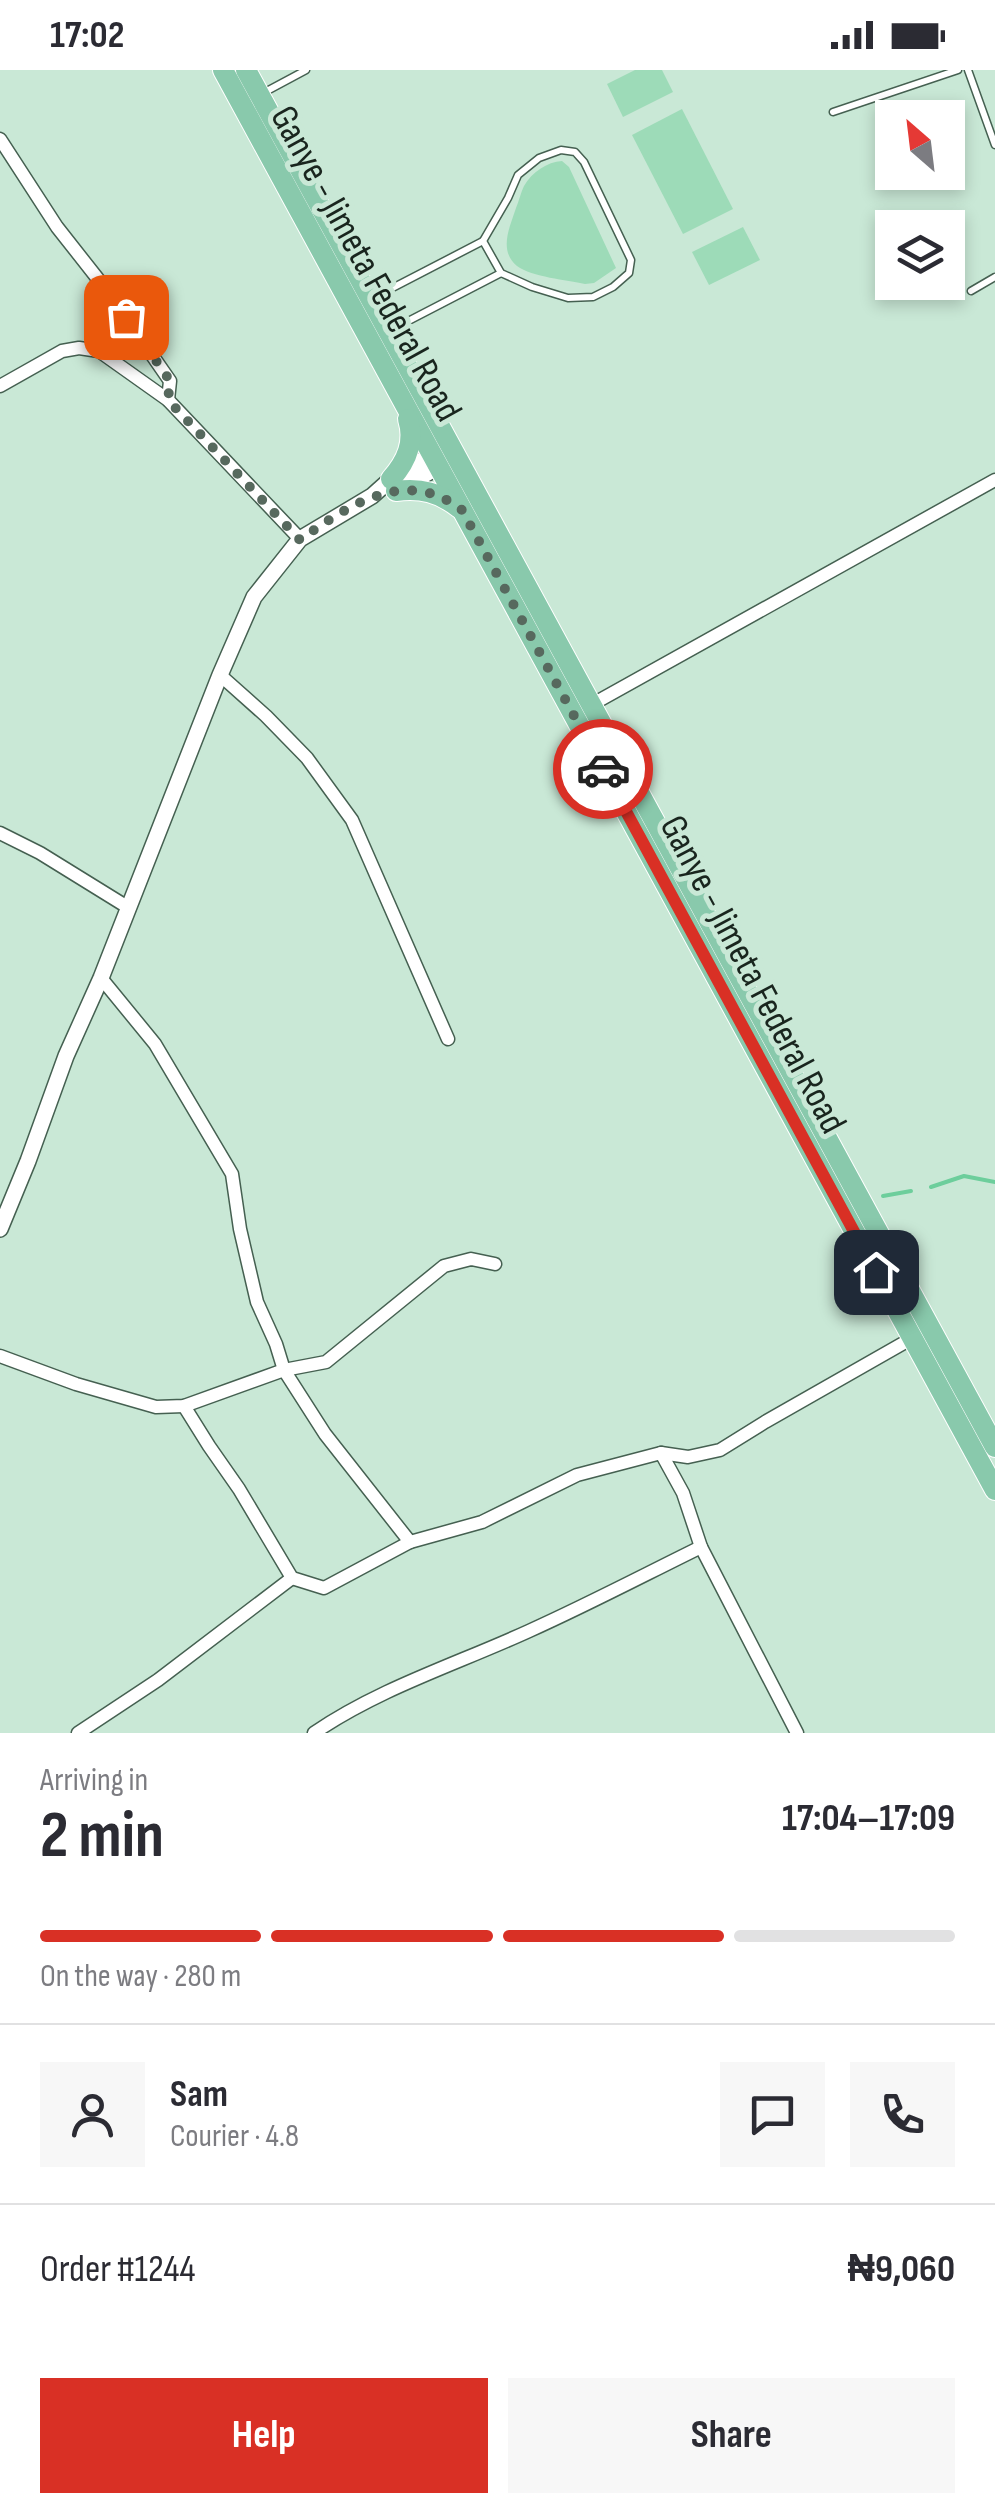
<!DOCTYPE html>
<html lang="en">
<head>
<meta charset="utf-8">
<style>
  :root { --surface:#fff; --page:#f7f7f7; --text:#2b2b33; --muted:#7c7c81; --line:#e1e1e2; --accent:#d93025 }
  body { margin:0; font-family:"Sofia Sans Condensed",sans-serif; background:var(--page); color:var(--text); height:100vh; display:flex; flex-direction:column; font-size:38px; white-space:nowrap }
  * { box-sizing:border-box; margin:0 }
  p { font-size:32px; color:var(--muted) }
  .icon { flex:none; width:55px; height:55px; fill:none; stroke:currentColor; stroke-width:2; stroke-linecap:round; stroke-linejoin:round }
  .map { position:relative; height:1663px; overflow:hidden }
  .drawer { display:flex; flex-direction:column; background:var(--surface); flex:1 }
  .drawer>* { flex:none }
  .needle { width:65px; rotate:332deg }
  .buttons { position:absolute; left:875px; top:30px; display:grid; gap:20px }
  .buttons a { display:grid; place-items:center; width:90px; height:90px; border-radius:0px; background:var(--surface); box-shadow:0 5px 15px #0003; font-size:50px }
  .pin { position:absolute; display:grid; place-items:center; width:85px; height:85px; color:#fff; margin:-42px; border-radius:20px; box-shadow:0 5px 15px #0006 }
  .courier { position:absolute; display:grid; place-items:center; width:100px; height:100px; margin:-50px; border:8px solid #d93025; border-radius:50%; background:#fff; color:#222; box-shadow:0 2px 12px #0007 }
  .headline em { font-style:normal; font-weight:700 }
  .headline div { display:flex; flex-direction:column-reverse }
  .headline { display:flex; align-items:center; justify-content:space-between; height:170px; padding:0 40px }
  h1 { font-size:65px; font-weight:700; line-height:75px }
  .bar { display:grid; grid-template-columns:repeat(4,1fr); gap:15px 10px; align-content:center; height:120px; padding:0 40px }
  .bar i { height:12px; border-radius:8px; background:var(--line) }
  .bar .selected { background:var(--accent) }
  .bar p { grid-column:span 4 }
  .line { display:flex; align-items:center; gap:25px; padding:0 40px; border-top:2px solid var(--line) }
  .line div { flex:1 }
  .round { display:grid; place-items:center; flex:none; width:105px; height:105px; border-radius:0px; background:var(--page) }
  .cta { display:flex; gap:20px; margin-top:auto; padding:20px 40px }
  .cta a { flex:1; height:115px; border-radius:0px; background:var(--accent); color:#fff; font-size:40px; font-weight:700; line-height:115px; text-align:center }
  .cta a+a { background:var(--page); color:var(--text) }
  .status { display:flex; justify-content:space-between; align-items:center; height:70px; padding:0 50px; background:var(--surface); direction:ltr }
  .status svg { height:28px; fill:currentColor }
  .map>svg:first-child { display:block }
</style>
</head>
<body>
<div class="status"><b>17:02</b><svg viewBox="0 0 49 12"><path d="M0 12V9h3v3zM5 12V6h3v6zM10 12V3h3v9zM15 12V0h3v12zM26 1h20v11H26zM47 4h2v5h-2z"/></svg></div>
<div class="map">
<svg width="995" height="1663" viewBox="0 0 995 1663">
  <rect width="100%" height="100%" fill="#c9e8d6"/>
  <g fill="#9ddbb8">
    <polygon points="635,0 662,0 673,22 623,47 607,14"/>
    <polygon points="682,39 733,139 683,164 632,65"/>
    <path d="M562 91 569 97 616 198 594 213 585 214C567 210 532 207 517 196 498 180 510 157 516 138 519 131 521 122 524 116 532 102 547 92 562 91Z"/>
    <polygon points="743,157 760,190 709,215 692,182"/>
  </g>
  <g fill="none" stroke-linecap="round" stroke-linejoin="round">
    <g stroke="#6dce9c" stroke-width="4">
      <polyline points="931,1117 964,1106 995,1112"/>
      <polyline points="883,1126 911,1121"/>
    </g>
    <g stroke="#456051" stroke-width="9">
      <g id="service">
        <polyline points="968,0 995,75"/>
        <polyline points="265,22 306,0"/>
        <polyline points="833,42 958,0"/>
        <polygon points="561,80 575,82 584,92 631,190 629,203 613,217 593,227 568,228 532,217 501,203 483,171 508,128 518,105 539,88"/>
        <polyline points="971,221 995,207"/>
        <polyline points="373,228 483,171"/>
        <polyline points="389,261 501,203"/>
      </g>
    </g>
    <g stroke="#456051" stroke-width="15">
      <g id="minor">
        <polyline points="0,69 57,157 109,223 170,311 168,330"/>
        <polyline points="0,316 62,281 79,278 99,281 168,330 300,469"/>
        <polyline points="220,605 266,646 307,688 352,750 448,969"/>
        <polyline points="591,635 995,410"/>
        <polyline points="0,763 40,783 129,838"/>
        <polyline points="101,908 155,974 232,1104 240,1159 257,1232 276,1274 284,1300 325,1364 410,1472"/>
        <polyline points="0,1286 76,1314 156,1337 184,1336 284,1300 326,1292 444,1196 471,1189 495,1194"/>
        <polyline points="184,1336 209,1376 239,1419 292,1508 324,1518 410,1472 482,1452 577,1405 661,1383 688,1387 720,1380 765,1352 930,1258"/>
        <polyline points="661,1383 683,1423 701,1477 797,1663"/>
        <polyline points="78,1663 158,1610 292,1508"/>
        <path d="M314 1663C380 1618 457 1594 529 1561 587 1535 644 1505 701 1477"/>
      </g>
    </g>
    <g stroke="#456051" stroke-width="18">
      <g id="tertiary">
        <polyline points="400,419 445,393"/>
        <polyline points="0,1159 28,1091 66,986 101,908 220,605 254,527 300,469 372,426 391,409 439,380"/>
      </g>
    </g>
    <g stroke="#fff" stroke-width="22">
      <g id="primary">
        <polyline points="223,0 995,1420"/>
        <polyline points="246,0 995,1377"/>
        <path d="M391 409C407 391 415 372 408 349"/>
        <path d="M396 421C421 418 439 422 459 438"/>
      </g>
    </g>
    <use href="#service" stroke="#fff" stroke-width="6"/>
    <use href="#minor" stroke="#fff" stroke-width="12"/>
    <use href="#tertiary" stroke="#fff" stroke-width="15"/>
    <use href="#primary" stroke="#89c9ac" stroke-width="20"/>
  </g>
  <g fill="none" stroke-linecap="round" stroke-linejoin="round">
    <path stroke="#57695e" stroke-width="10" stroke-dasharray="0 18" d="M126 247 170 311 168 330 300 470C349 435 406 396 462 440L603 699"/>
    <polyline stroke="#d93025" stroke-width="12" points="603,699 876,1202"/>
  </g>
  <g text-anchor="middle" stroke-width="10" stroke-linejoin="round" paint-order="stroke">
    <g font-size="38" fill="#19251e" stroke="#c9e8d6">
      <text transform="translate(367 193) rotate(61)" y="13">Ganye - Jimeta Federal Road</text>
      <text transform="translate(754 904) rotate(62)" y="13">Ganye - Jimeta Federal Road</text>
    </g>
  </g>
</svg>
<div class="buttons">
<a><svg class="needle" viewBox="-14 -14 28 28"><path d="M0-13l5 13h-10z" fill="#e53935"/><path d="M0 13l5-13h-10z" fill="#7c7c81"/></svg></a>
<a><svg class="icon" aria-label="layers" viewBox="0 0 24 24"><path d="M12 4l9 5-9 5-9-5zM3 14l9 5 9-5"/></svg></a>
</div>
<div class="pin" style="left:126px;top:247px;background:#ea580c"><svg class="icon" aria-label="bag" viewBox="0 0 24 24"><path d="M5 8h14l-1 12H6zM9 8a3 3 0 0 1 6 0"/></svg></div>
<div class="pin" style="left:876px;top:1202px;background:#1f2937"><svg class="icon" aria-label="home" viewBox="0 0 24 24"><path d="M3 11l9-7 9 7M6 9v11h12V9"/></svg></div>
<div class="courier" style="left:603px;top:699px"><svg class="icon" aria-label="car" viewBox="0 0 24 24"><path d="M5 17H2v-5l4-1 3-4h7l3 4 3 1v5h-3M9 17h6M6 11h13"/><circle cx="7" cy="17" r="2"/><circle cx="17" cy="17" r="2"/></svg></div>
</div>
<section class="drawer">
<div class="headline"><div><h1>2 min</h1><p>Arriving in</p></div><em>17:04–17:09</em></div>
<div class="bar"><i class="selected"></i><i class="selected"></i><i class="selected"></i><i></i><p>On the way · 280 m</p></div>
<div class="line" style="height:180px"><a class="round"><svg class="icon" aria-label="person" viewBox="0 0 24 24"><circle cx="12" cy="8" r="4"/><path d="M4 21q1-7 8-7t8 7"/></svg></a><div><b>Sam</b><p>Courier · 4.8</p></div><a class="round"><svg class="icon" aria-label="chat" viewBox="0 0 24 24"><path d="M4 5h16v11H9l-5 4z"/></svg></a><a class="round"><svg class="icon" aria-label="phone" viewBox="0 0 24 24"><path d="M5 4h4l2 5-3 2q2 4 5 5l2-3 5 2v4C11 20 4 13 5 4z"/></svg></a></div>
<div class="line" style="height:130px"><div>Order #1244</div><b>₦9,060</b></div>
<div class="cta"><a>Help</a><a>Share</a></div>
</section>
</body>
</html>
